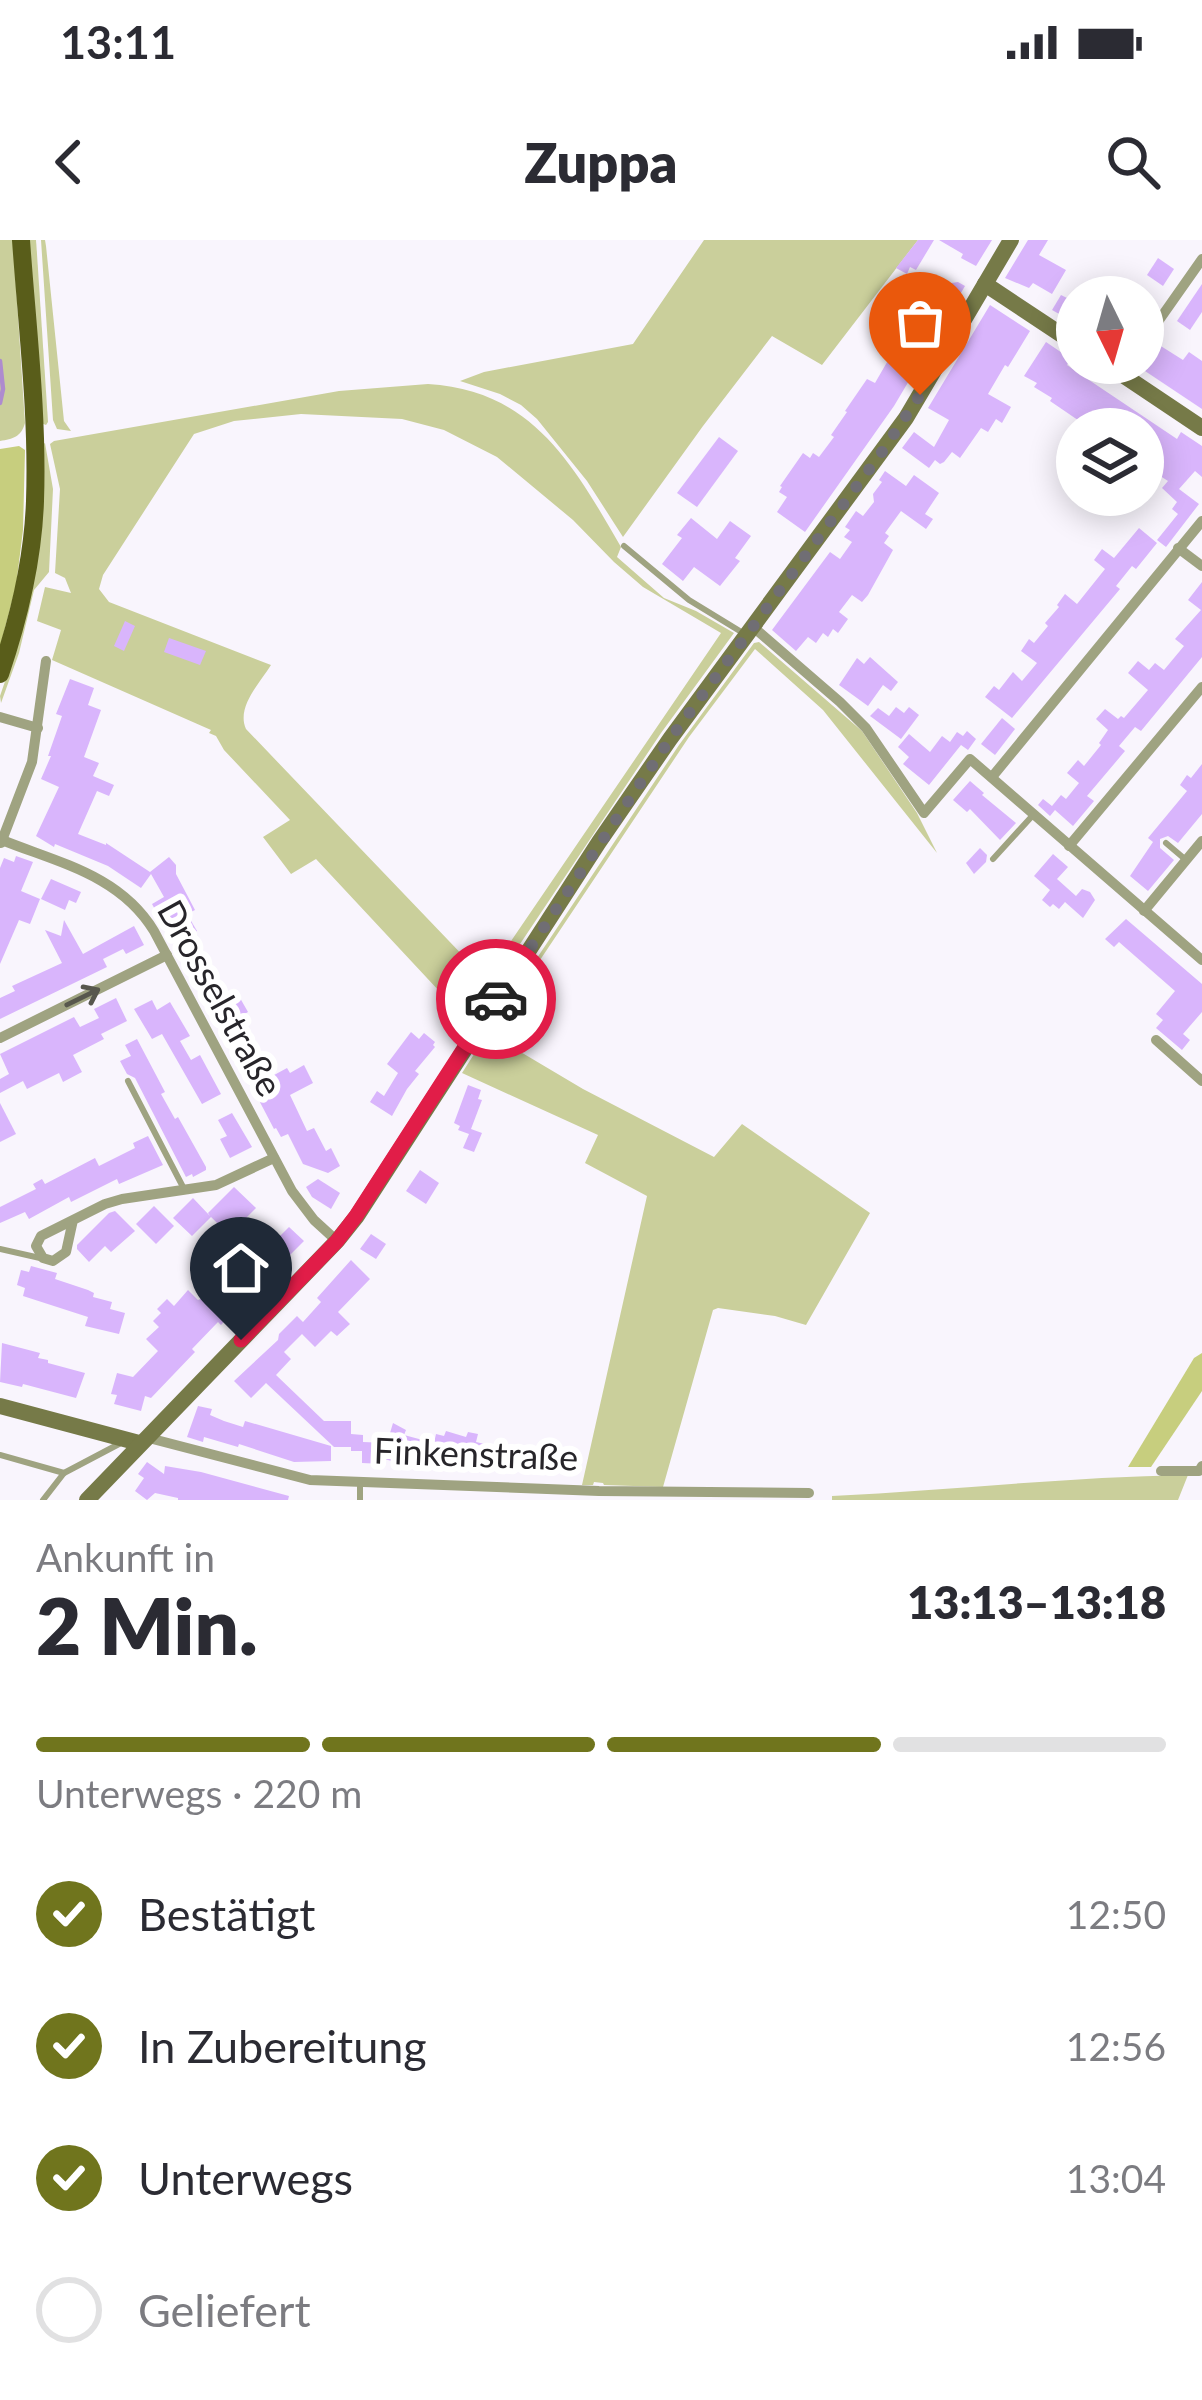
<!DOCTYPE html>
<html lang="de">
<head>
<meta charset="utf-8">
<style>
  :root { --surface:#fff; --page:#f7f7f7; --text:#2b2b33; --muted:#7c7c81; --line:#e1e1e2; --accent:#70751d }
  body { margin:0; font-family:Lato,sans-serif; background:var(--page); color:var(--text); height:100vh; display:flex; flex-direction:column; font-size:45px; white-space:nowrap }
  * { box-sizing:border-box; margin:0 }
  p { font-size:39px; color:var(--muted) }
  .icon { flex:none; width:66px; height:66px; fill:none; stroke:currentColor; stroke-width:2; stroke-linecap:round; stroke-linejoin:round }
  .map { position:relative; height:1260px; overflow:hidden }
  .sheet { display:flex; flex-direction:column; background:var(--surface); flex:1 }
  .sheet>* { flex:none }
  .needle { width:78px; rotate:175deg }
  .buttons { position:absolute; left:1056px; top:36px; display:grid; gap:24px }
  .buttons a { display:grid; place-items:center; width:108px; height:108px; border-radius:50%; background:var(--surface); box-shadow:0 6px 30px #0003; font-size:60px }
  .pin { position:absolute; display:grid; place-items:center; width:102px; height:102px; color:#fff; margin:-123px -51px; border-radius:50% 50% 50% 0; rotate:-45deg; box-shadow:0 0 12px #0007 }
  .pin .icon { rotate:45deg }
  .courier { position:absolute; display:grid; place-items:center; width:120px; height:120px; margin:-60px; border:9px solid #e11d48; border-radius:50%; background:#fff; color:#222; box-shadow:0 3px 15px #0007 }
  .head em { font-style:normal; font-weight:800 }
  .head div { display:flex; flex-direction:column-reverse }
  .head { display:flex; align-items:center; justify-content:space-between; height:204px; padding:0 36px }
  h1 { font-size:78px; font-weight:800; line-height:90px }
  .bar { display:grid; grid-template-columns:repeat(4,1fr); gap:18px 12px; align-content:center; height:144px; padding:0 36px }
  .bar i { height:15px; border-radius:9px; background:var(--line) }
  .bar .on { background:var(--accent) }
  .bar p { grid-column:span 4 }
  ol { padding:0 36px; list-style:none }
  li { display:flex; align-items:center; gap:36px; height:132px }
  li p { margin-inline-start:auto }
  li .icon { padding:12px; border-radius:50%; background:var(--accent); color:#fff; stroke-width:4 }
  li:last-child { color:var(--muted) }
  li i { width:66px; height:66px; border:6px solid var(--line); border-radius:50% }
  .status { display:flex; justify-content:space-between; align-items:center; height:84px; padding:0 60px; background:var(--surface); direction:ltr }
  .status svg { height:33px; fill:currentColor }
  header { display:flex; justify-content:space-between; align-items:center; height:156px; padding:0 36px; background:var(--surface); font-size:54px; font-weight:800 }
  .map>svg:first-child { display:block }
</style>
</head>
<body>
<div class="status"><b>13:11</b><svg viewBox="0 0 49 12"><path d="M0 12V9h3v3zM5 12V6h3v6zM10 12V3h3v9zM15 12V0h3v12zM26 1h20v11H26zM47 4h2v5h-2z"/></svg></div>
<header><svg class="icon" aria-label="back" viewBox="0 0 24 24"><path d="M15 5l-7 7 7 7"/></svg>Zuppa<svg class="icon" aria-label="search" viewBox="0 0 24 24"><circle cx="10" cy="10" r="6"/><path d="M15 15l6 6"/></svg></header>
<div class="map">
<svg width="1202" height="1260" viewBox="0 0 1202 1260">
  <rect width="100%" height="100%" fill="#f9f5fd"/>
  <g fill="#cacf9b" fill-rule="evenodd">
    <path d="M0 0H13L25 183C21 197 13 199 0 201Z"/>
    <polygon points="28,0 36,0 37,14 48,182 46,185 41,183"/>
    <polygon points="41,0 45,0 46,6 64,181 71,191 57,189 53,180"/>
    <polygon points="704,0 918,0 822,125 772,96 703,186 623,297 587,241 537,179 521,165 500,154 460,141 484,132 633,104"/>
    <path d="M428 144C532 150 573 224 621 307L617 317 664 358 696 371 734 393 661 493 468 782 316 619 291 634 263 597 290 580 224 510 216 496 209 493 211 490 52 420 61 390 37 381 45 347 71 353 65 338 55 333 60 249 50 204 54 201 339 151ZM301 174 402 179 444 190 497 217 573 280 614 322 643 347 721 393 507 707 495 720 480 728 471 724 246 489C236 467 260 443 271 425L109 362 99 349 103 335 194 194 234 181Z"/>
    <polygon points="45,203 53,249 49,332 34,350 19,413 1,463 0,456 15,412 42,205"/>
    <polygon points="759,402 862,491 917,573 937,613 823,470 755,409 689,497 496,786 497,793 504,802 583,849 714,917 742,884 870,973 806,1085 775,1076 718,1068 713,1070 663,1247 604,1245 603,1243 594,1242 593,1245 582,1245 647,956 585,923 598,895 462,833 483,800 499,810 500,807 485,796 679,505 754,403"/>
    <path d="M1188 1235 1178 1260H832V1256C951 1250 1069 1237 1188 1235Z"/>
  </g>
  <g fill="#c7ce7e">
    <polygon points="19,206 25,210 23,290 16,346 0,407 0,209"/>
    <polygon points="1202,1113 1202,1151 1151,1227 1128,1227 1194,1118"/>
  </g>
  <g fill="none" stroke-linecap="round" stroke-linejoin="round">
    <polyline stroke="#ae8bcf" stroke-width="4.5" points="0,121 3,149 0,163"/>
  </g>
  <g fill="#d9b5fc">
    <polygon points="918,0 934,0 916,30 910,27 907,34 896,28"/>
    <polygon points="939,0 992,0 976,26 961,18 963,14"/>
    <polygon points="1028,0 1048,0 1039,15 1066,30 1052,54 1033,43 1029,48 1005,38"/>
    <polygon points="1158,18 1174,29 1163,46 1147,35"/>
    <polygon points="958,42 965,46 933,100 926,96 910,124 907,131 913,134 894,166 805,292 777,272 787,257 779,252 782,247 780,246 803,213 810,218 813,213 819,217 834,197 831,195 847,172 845,171 867,139 875,143 905,91 909,94 938,45"/>
    <polygon points="1202,44 1202,72 1190,90 1177,81"/>
    <polygon points="1061,55 1077,63 1077,84 1052,70"/>
    <polygon points="990,65 1030,91 1008,127 1005,125 988,154 1011,167 1002,183 996,179 988,192 981,188 960,218 952,212 944,222 940,224 935,220 929,228 902,208 914,192 934,207 949,180 928,168"/>
    <polygon points="1046,102 1071,119 1067,125 1086,138 1177,199 1181,192 1202,206 1202,237 1195,231 1179,249 1199,264 1166,307 1157,300 1178,274 1172,269 1177,262 1162,248 1168,241 1143,225 1143,189 1091,189 1050,161 1052,158 1034,147 1037,143 1024,136"/>
    <polygon points="1156,103 1183,120 1189,112 1202,121 1202,169 1145,131 1154,116 1149,113"/>
    <polygon points="719,197 738,211 697,267 677,253"/>
    <polygon points="885,231 906,246 914,235 939,253 925,274 933,279 926,289 901,271 885,293 889,296 884,303 893,310 868,355 862,362 852,355 839,372 848,379 838,393 833,389 828,397 823,393 816,403 808,397 796,411 772,390 830,312 840,319 852,302 844,297 850,290 845,287 856,271 863,276 874,262 873,254 882,242 879,240"/>
    <polygon points="691,278 717,299 730,281 751,296 735,318 740,321 720,346 694,327 683,341 662,324 682,298 677,295"/>
    <polygon points="1139,288 1157,303 1136,329 1132,326 1116,346 1120,349 1012,478 985,457 994,446 999,450 1013,432 1022,441 1037,423 1021,411 1029,399 1034,403 1048,386 1045,383 1059,367 1057,365 1065,354 1077,364 1105,329 1094,320 1102,309 1114,318"/>
    <polygon points="1202,342 1202,417 1141,491 1135,487 1119,506 1125,511 1087,556 1094,561 1073,586 1055,570 1050,576 1038,565 1043,559 1052,566 1061,555 1066,559 1079,543 1067,533 1078,520 1084,526 1101,505 1099,503 1108,490 1096,479 1105,469 1118,479 1121,476 1124,478 1148,450 1128,433 1138,421 1149,430 1155,423 1164,430 1184,406 1175,399 1201,370 1188,360"/>
    <polygon points="125,381 135,386 124,411 114,406"/>
    <polygon points="169,398 206,411 200,425 164,412"/>
    <polygon points="870,417 898,442 891,451 883,445 868,466 839,445 857,418 864,424"/>
    <polygon points="70,439 94,448 88,465 101,470 84,517 99,523 93,536 114,545 109,556 97,551 78,594 106,605 106,603 150,632 169,617 176,625 176,634 195,670 187,674 197,691 191,694 198,706 195,707 215,743 200,751 152,664 164,657 151,634 141,648 108,626 55,604 54,607 36,596 59,547 41,539 51,516 48,516 62,476 56,474"/>
    <polygon points="896,467 904,473 909,467 919,475 901,499 870,476 878,468 889,476"/>
    <polygon points="1002,478 1015,489 995,515 981,504"/>
    <polygon points="967,491 976,499 968,510 961,505 929,545 903,524 909,517 898,507 909,494 930,512 942,496 950,502 957,492 963,496"/>
    <polygon points="1202,524 1202,574 1178,603 1168,596 1160,599 1160,608 1174,620 1148,651 1130,636 1153,602 1148,598 1187,551 1180,545 1187,535 1191,538"/>
    <polygon points="970,541 984,553 982,555 1016,583 1000,600 970,569 967,572 953,560"/>
    <polygon points="980,608 987,615 986,622 974,634 966,623"/>
    <polygon points="1053,614 1068,627 1057,639 1076,656 1082,649 1090,652 1095,660 1083,678 1065,662 1059,669 1053,664 1050,667 1042,660 1050,650 1034,636"/>
    <polygon points="16,616 33,622 21,651 40,659 30,684 19,680 0,724 0,628 4,618 14,622"/>
    <polygon points="51,639 81,652 76,663 69,660 65,670 41,659"/>
    <polygon points="1126,679 1202,744 1202,772 1183,794 1190,800 1182,810 1156,788 1163,780 1156,774 1175,751 1119,702 1114,707 1105,699"/>
    <polygon points="64,680 83,714 134,686 144,705 126,714 123,709 103,719 107,727 0,779 0,758 15,751 12,746 62,723 45,690 61,696"/>
    <polygon points="116,758 127,781 101,794 104,799 73,815 82,832 63,842 59,833 27,849 23,841 0,853 0,839 9,834 0,814 74,777 80,787 99,778 94,769"/>
    <polygon points="240,758 248,772 234,780 252,808 236,816 211,769 225,761 227,765"/>
    <polygon points="152,760 157,770 170,762 190,796 180,801 191,820 200,815 221,854 202,864 162,794 152,799 134,769"/>
    <polygon points="411,792 419,799 424,793 435,802 433,805 435,807 415,831 419,834 407,849 392,876 370,862 377,851 384,856 398,833 387,824"/>
    <polygon points="137,799 165,852 161,854 175,879 178,877 206,927 206,930 193,937 192,934 186,937 135,838 127,834 120,821 131,816 125,805"/>
    <polygon points="304,825 313,843 290,855 307,891 314,888 326,911 331,908 340,926 328,933 303,924 288,894 281,897 276,888 274,889 252,847 287,828 290,833"/>
    <polygon points="468,845 481,850 478,859 482,860 471,889 482,893 474,912 463,908 469,894 458,890 460,886 454,883"/>
    <polygon points="0,863 16,894 0,902"/>
    <polygon points="232,873 252,907 230,918 220,899 227,896 218,880"/>
    <polygon points="148,896 163,925 119,944 117,939 71,962 69,957 29,979 25,972 0,983 0,967 36,949 33,944 42,939 45,944 95,918 99,926 135,908 133,903"/>
    <polygon points="420,930 439,943 426,964 406,951"/>
    <polygon points="318,939 340,953 331,969 312,957 306,947"/>
    <polygon points="234,947 256,968 239,985 262,1007 266,1010 289,987 304,1001 266,1039 263,1036 235,1065 238,1067 221,1085 218,1082 192,1109 195,1112 151,1158 145,1156 141,1171 114,1164 117,1155 111,1154 117,1133 133,1137 158,1111 146,1099 159,1087 153,1081 161,1073 157,1069 167,1059 174,1066 188,1050 198,1060 219,1051 198,1031 212,1016 239,1042 257,1022 211,977 192,996 173,978 193,958 210,976 208,973"/>
    <polygon points="154,966 174,986 156,1004 136,984"/>
    <polygon points="115,971 135,991 111,1012 105,1006 89,1022 77,1009 77,1005 109,973"/>
    <polygon points="371,994 386,1004 376,1019 360,1009"/>
    <polygon points="351,1020 370,1039 338,1072 350,1084 337,1096 331,1091 315,1107 302,1094 284,1112 291,1119 276,1135 324,1181 351,1181 351,1194 363,1195 363,1202 387,1203 393,1183 406,1190 404,1195 434,1203 436,1194 444,1196 446,1191 466,1197 468,1192 478,1194 476,1202 505,1209 499,1232 460,1221 459,1225 430,1218 427,1230 384,1219 384,1224 362,1223 362,1211 351,1211 351,1207 334,1207 266,1143 251,1158 234,1141 278,1100 279,1094 297,1076 303,1082 321,1062 317,1058"/>
    <polygon points="31,1026 57,1033 55,1039 88,1050 94,1053 93,1057 112,1062 110,1069 125,1073 119,1094 85,1086 88,1077 23,1056 25,1048 17,1045 21,1030 29,1032"/>
    <polygon points="2,1103 40,1113 38,1118 48,1120 48,1123 85,1133 76,1158 23,1144 22,1147 0,1142"/>
    <polygon points="198,1166 212,1169 210,1175 224,1181 243,1187 245,1181 331,1206 331,1221 294,1222 239,1204 238,1207 204,1197 203,1202 187,1197"/>
    <polygon points="147,1222 164,1234 165,1226 201,1232 289,1256 288,1260 178,1260 178,1258 155,1253 147,1260 135,1251 144,1238 138,1234"/>
  </g>
  <g fill="none" stroke-linecap="round" stroke-linejoin="round">
    <g stroke="#9fa381" stroke-width="6">
      <polyline points="624,306 689,360 743,393"/>
      <polyline points="1166,603 1186,620"/>
      <polyline points="993,619 1034,574"/>
      <polyline points="128,841 183,947"/>
      <polyline points="0,1009 40,1018"/>
      <polyline points="0,1215 64,1233"/>
      <polyline points="43,1260 64,1233 119,1204"/>
      <polyline points="360,1260 360,1242"/>
    </g>
    <g stroke="#9fa381" stroke-width="10">
      <polyline points="1143,103 1202,19"/>
      <polyline points="1178,308 1202,326"/>
      <polyline points="752,386 840,462 866,488 924,573 970,519 1202,720"/>
      <polyline points="0,477 38,488"/>
      <polyline points="992,537 1202,281"/>
      <path d="M2 600C59 623 120 635 154 691L292 951 314 980 337 1001"/>
      <polyline points="1,603 32,522 46,421"/>
      <polyline points="1069,606 1202,447"/>
      <polyline points="1144,671 1202,601"/>
      <polyline points="0,798 167,715"/>
      <polyline points="1156,800 1202,841"/>
      <polyline points="73,980 66,1012 53,1021 43,1018 36,1006 41,996 105,964 122,959 216,945 274,918"/>
      <polyline points="145,1197 310,1240 599,1251 809,1253"/>
      <polyline points="1161,1231 1199,1231 1202,1226"/>
    </g>
    <g stroke="#767a48" stroke-width="16">
      <polyline points="985,44 1077,105"/>
      <polyline points="1105,123 1202,188"/>
      <polyline points="0,1166 139,1203"/>
      <polyline points="87,1260 337,1001 357,976 599,602 670,499 906,178 1011,0"/>
    </g>
    <path stroke="#595d1a" stroke-width="18" d="M0 434C19 378 33 320 35 261 38 174 27 86 21 0"/>
  </g>
  <defs><path id="oneway-shaft" d="M-6 0H5M1.5-3L5.5 0L1.5 3" fill="none" stroke-width="1.6" stroke-linecap="round" stroke-linejoin="round" transform="scale(3)"/></defs>
  <use stroke="#57574d" href="#oneway-shaft" transform="translate(83 757) rotate(-26)"/>
  <g fill="none" stroke-linecap="round" stroke-linejoin="round">
    <polyline stroke="#706e74" stroke-width="12" stroke-dasharray="0 21.6" points="496,759 670,499 882,212 920,155"/>
    <polyline stroke="#e11d48" stroke-width="15" points="241,1100 337,1001 356,976 496,759"/>
  </g>
  <g text-anchor="middle" stroke-width="12" stroke-linejoin="round" paint-order="stroke">
    <g font-size="36" fill="#27252a" stroke="#fff">
      <text transform="translate(220 758) rotate(61)" y="13">Drosselstraße</text>
      <text transform="translate(476 1214) rotate(2)" y="13">Finkenstraße</text>
    </g>
  </g>
</svg>
<div class="buttons">
<a><svg class="needle" viewBox="-14 -14 28 28"><path d="M0-13l5 13h-10z" fill="#e53935"/><path d="M0 13l5-13h-10z" fill="#7c7c81"/></svg></a>
<a><svg class="icon" aria-label="layers" viewBox="0 0 24 24"><path d="M12 4l9 5-9 5-9-5zM3 14l9 5 9-5"/></svg></a>
</div>
<div class="pin" style="left:920px;top:155px;background:#ea580c"><svg class="icon" aria-label="bag" viewBox="0 0 24 24"><path d="M5 8h14l-1 12H6zM9 8a3 3 0 0 1 6 0"/></svg></div>
<div class="pin" style="left:241px;top:1100px;background:#1f2937"><svg class="icon" aria-label="home" viewBox="0 0 24 24"><path d="M3 11l9-7 9 7M6 9v11h12V9"/></svg></div>
<div class="courier" style="left:496px;top:759px"><svg class="icon" aria-label="car" viewBox="0 0 24 24"><path d="M5 17H2v-5l4-1 3-4h7l3 4 3 1v5h-3M9 17h6M6 11h13"/><circle cx="7" cy="17" r="2"/><circle cx="17" cy="17" r="2"/></svg></div>
</div>
<section class="sheet">
<div class="head"><div><h1>2 Min.</h1><p>Ankunft in</p></div><em>13:13–13:18</em></div>
<div class="bar"><i class="on"></i><i class="on"></i><i class="on"></i><i></i><p>Unterwegs · 220 m</p></div>
<ol>
<li><svg class="icon" aria-label="check" viewBox="0 0 24 24"><path d="M5 12l5 5 9-10"/></svg>Bestätigt<p>12:50</p></li>
<li><svg class="icon" aria-label="check" viewBox="0 0 24 24"><path d="M5 12l5 5 9-10"/></svg>In Zubereitung<p>12:56</p></li>
<li><svg class="icon" aria-label="check" viewBox="0 0 24 24"><path d="M5 12l5 5 9-10"/></svg>Unterwegs<p>13:04</p></li>
<li><i></i>Geliefert</li>
</ol>
</section>
</body>
</html>
